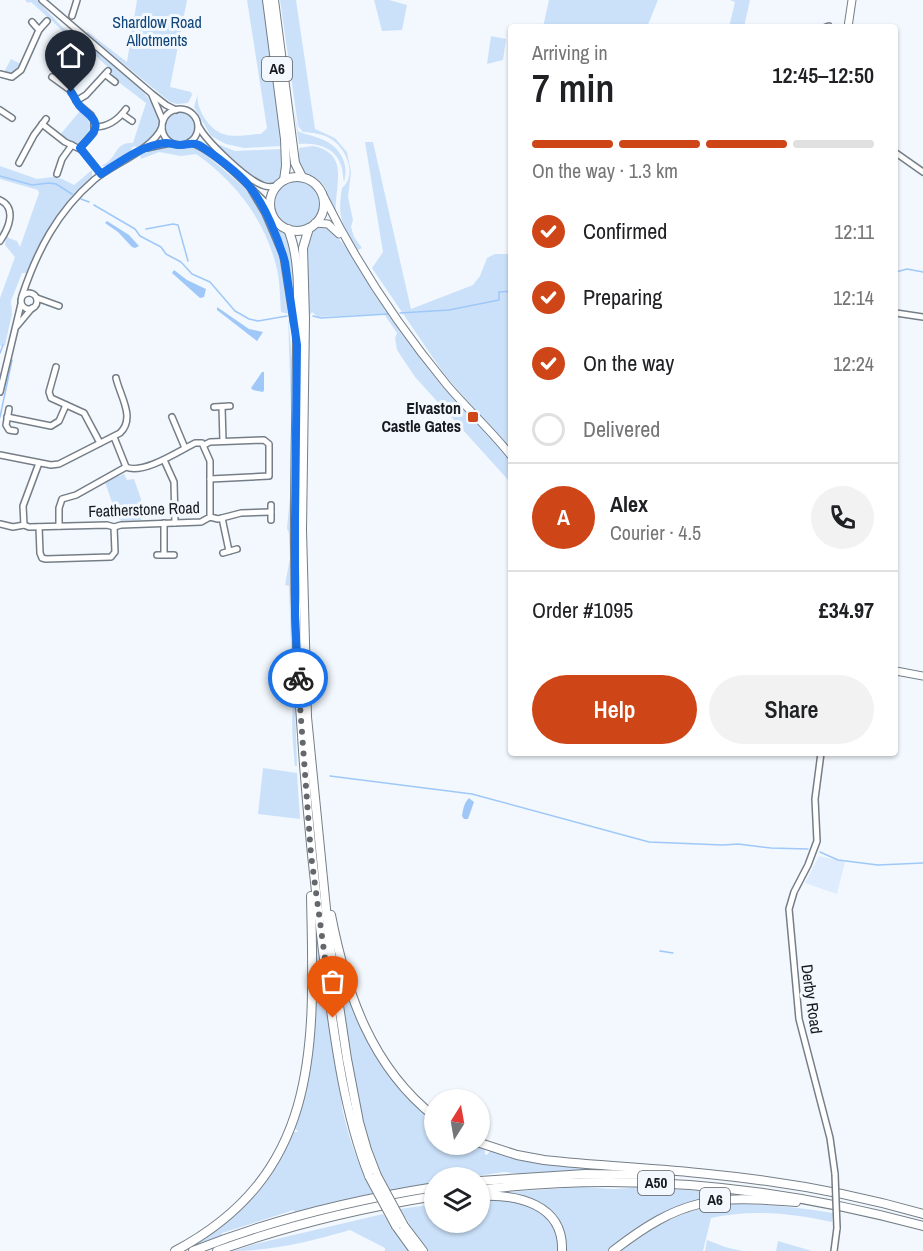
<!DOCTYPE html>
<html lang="en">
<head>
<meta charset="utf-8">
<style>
  :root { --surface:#fff; --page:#f2f2f2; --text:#202124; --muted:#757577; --line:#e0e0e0; --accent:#ce4618 }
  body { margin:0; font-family:"Archivo Narrow",sans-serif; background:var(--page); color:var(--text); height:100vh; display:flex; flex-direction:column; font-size:22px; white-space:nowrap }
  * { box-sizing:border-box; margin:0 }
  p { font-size:20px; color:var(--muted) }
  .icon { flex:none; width:33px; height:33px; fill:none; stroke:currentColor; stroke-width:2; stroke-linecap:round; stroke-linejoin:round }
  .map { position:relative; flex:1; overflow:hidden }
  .side { position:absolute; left:508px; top:24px; width:390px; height:732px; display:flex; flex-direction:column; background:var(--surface); border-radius:6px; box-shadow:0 2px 4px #0004 }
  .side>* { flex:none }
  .needle { width:39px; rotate:11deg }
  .buttons { position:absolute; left:424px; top:1089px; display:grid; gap:12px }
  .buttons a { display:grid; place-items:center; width:66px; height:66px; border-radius:50%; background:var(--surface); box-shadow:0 2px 4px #0004; font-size:30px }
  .pin { position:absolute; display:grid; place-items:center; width:51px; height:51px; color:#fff; margin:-62px -26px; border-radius:50% 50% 50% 0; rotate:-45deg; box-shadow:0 0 6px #0007 }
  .pin .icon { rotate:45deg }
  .courier { position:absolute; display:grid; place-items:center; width:60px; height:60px; margin:-30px; border:4px solid #1a73e8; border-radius:50%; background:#fff; color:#222; box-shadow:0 2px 8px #0007 }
  .overview em { font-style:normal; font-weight:600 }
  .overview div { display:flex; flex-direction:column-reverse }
  .overview { display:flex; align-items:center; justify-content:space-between; height:102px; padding:0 24px }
  h1 { font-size:39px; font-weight:600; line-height:45px }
  .bar { display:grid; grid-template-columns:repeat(4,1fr); gap:9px 6px; align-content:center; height:72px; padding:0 24px }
  .bar i { height:8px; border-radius:4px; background:var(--line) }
  .bar .selected { background:var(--accent) }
  .bar p { grid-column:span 4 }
  .line { display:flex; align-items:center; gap:15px; padding:0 24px; border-top:2px solid var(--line) }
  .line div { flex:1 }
  .round { display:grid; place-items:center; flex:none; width:63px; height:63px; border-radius:32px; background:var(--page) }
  ol { padding:0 24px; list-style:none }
  li { display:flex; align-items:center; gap:18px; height:66px }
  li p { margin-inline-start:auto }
  li .icon { padding:6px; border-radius:50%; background:var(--accent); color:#fff; stroke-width:4 }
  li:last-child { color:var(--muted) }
  li i { width:33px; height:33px; border:3px solid var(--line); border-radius:50% }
  .action { display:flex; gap:12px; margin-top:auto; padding:12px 24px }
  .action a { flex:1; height:69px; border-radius:36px; background:var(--accent); color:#fff; font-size:24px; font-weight:600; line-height:69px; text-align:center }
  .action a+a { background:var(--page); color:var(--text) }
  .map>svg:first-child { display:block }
</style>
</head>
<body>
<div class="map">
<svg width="923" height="1251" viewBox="0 0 923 1251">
  <rect width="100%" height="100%" fill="#f2f8fe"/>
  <polygon fill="#deecfe" points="819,856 845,862 837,894 805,883"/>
  <g fill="#cbe1fa">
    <polygon points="25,0 37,0 63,28 76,38 74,41 31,2 28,3"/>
    <polygon points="137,0 187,0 170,87 191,92 192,95 188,103 177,104 170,102 86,33 88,32 127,62"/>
    <path d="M247 0H264L279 107 281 146 244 148 226 144 211 136 194 107 198 93C195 107 208 129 223 134 234 138 250 134 261 134L267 128Z"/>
    <path d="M280 0H296L315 129 335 138 347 152 351 172 348 197 353 220 351 227 354 237 362 248 358 250C342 224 337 218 342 188 358 175 346 148 331 139 322 133 312 133 303 132L298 126Z"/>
    <polygon points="374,0 389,0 407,5 402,30 382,31"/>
    <polygon points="549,0 658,0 647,27 543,27"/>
    <polygon points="730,0 750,0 744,27 729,27 735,2"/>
    <polygon points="491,36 506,39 503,60 487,64"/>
    <path d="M77 39C97 49 171 103 158 130 154 139 145 143 137 148L135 146 131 148 132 151 107 166H101C104 164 107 163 110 160 118 151 118 142 133 143L146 103 112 77V71L95 55 75 42Z"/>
    <polygon points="11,59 21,64 16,73 10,75 4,72"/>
    <path d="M292 98 298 131C305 135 313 135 321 139 339 145 350 164 344 182 343 179 343 173 342 168 336 147 318 143 299 144Z"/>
    <path d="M80 111C97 123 90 134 77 145L59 136Z"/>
    <circle cx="180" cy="127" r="15"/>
    <polygon points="365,142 373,142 411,309 473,285 480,276 487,258 495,254 511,254 511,452 444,374 372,268 383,252"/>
    <path d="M215 143 235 151 281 149V176L273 183C251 183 230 156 215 143Z"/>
    <path d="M166 145 178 149 190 147 199 149 244 187 257 204 273 236 284 270 292 360 291 571 297 766H295C293 746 291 726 293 706 293 698 290 692 292 682L289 586 285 585 290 558 289 534 287 528 290 497 291 412 288 314 281 312C280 297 280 280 276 265 264 219 235 181 196 154L181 156 159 152 141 159 139 152 154 146Z"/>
    <path d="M313 146C354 154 331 192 337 218 332 207 329 197 325 187 320 177 303 178 300 166 297 159 300 154 299 148Z"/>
    <path d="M0 166 37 179 53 177 62 179 74 185 92 170V178C63 206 43 236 26 273H22L11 301 12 314 5 345 0 346V298L15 257 5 245 6 237 17 241 20 247 39 193 38 190 0 179Z"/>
    <circle cx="297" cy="204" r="23"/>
    <polygon points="257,195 271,220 287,235 293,261 295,292 292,292 284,254"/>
    <path d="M325 226C361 255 388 314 416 352 444 388 477 420 506 455L511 463V483L415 377 397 350 395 338 397 333 384 314 318 317 312 312 309 316C308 294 301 254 310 235 313 228 318 226 325 226Z"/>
    <polygon points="124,474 127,480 134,479 141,499 141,520 121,521 117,515 114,514 113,505 105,482"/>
    <polygon points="263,768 297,773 300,819 258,814"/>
    <path d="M315 918C321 969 329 1019 338 1070 341 1082 341 1094 342 1107 346 1129 361 1176 374 1193L294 1212V1210L222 1233V1236L179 1251C235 1216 265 1195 292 1132H298L294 1127 300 1110Z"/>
    <path d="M335 952C346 988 356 1027 378 1059 393 1080 417 1101 435 1120V1144L475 1145 485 1149V1154L487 1155 490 1151 521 1160 596 1170 519 1174 504 1172 471 1177 435 1178V1184L390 1191 383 1176 379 1177 378 1174 354 1088Z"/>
    <polygon points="581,1187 614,1189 641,1187 759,1195 718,1197 688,1202 648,1221 608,1251 565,1251 548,1209 480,1194"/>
    <path d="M480 1199C506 1198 548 1202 557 1232 558 1238 559 1245 560 1251H426L407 1225 409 1223 400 1209 435 1204V1222H480Z"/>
    <path d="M725 1204C761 1204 797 1207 833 1213L832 1222C792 1213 751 1209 711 1218L703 1251H621C653 1226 685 1209 725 1204Z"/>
    <path d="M383 1214 409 1251H385V1248L350 1230C313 1241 272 1251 233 1251L255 1244Z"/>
    <polygon points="707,1240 725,1247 742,1251 705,1251"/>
    <polygon points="778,1241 812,1251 776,1251"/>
  </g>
  <g fill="#9fc8f8">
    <polygon points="107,221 129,235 139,246 135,248 132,247 118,232 105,223"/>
    <polygon points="174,270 187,280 206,289 204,297 200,298 172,273"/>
    <polygon points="217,307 249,329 263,332 257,341 217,310"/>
    <polygon points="262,372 264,372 264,390 263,392 253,390 251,388"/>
    <path d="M469 798 474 802 468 819H464L462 816C463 809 464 803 469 798Z"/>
  </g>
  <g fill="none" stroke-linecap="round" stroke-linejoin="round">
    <g stroke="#9fc8f8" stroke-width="1.5">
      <polyline points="0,176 32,185 49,183 56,184 72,194"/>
      <polyline points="81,199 89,202"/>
      <polyline points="94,205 135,229 140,236 161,247 166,254 181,262 192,274 210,282 235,311 249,319 258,321 287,316"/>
      <polyline points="146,229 173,224 178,225 188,261"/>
      <polyline points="896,272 907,269 923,272"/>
      <polyline points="400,313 449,310 499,300 499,292 512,291"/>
      <polyline points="313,316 321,318 388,314"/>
      <polyline points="0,353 3,345"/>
      <polyline points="0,417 12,360"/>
      <polyline points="330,776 472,794 649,842 723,845 738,844 771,848 808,849"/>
      <polyline points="820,852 838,860 878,865 923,863"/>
      <polyline points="660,951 673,953"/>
    </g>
    <g stroke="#757e87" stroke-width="8">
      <g id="minor">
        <polyline points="42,0 152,94 166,105 176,110"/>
        <polyline points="72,16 77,0"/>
        <polyline points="32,22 39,30"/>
        <polyline points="826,27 829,26"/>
        <polyline points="0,74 12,77 21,70 39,30 47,21"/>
        <polyline points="106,75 115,82"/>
        <polyline points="52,77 70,90 79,105 91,115 94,121 94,132 80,148"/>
        <polyline points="55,78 74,46"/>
        <polyline points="152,95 163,121"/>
        <polyline points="76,101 86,95 108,71"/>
        <circle cx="180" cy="127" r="18"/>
        <polyline points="0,110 12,118"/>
        <polyline points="122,114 132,121"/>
        <polyline points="42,124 65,142 82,150 101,174"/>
        <path d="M95 127C109 127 118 120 126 109"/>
        <path d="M199 127C207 142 246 179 262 185 266 187 271 187 276 186"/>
        <path d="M190 142C217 152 250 187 271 208"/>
        <polyline points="147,148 170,143"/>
        <polyline points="896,153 923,172"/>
        <polyline points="19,163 34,135 46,119"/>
        <polyline points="57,174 62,159 72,145"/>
        <polyline points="249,186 265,213 283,255 294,325"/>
        <path d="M0 200C17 208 9 228 0 241"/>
        <circle cx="29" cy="301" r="8"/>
        <path d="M22 296C37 251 57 212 94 180 112 164 153 150 162 127"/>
        <polyline points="37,298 59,306"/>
        <polyline points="896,313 923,317"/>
        <polyline points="17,326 32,308"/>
        <polyline points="56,367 49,392 51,398 84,413 100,443"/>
        <polyline points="0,392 21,304"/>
        <polyline points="214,407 230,406"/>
        <polyline points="222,407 223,441"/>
        <polyline points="9,409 6,425 9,430 15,431"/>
        <polyline points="7,417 51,426 59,421 66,405"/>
        <polyline points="172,417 185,448"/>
        <polyline points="204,445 210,442 264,440 269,444 269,476 210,479"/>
        <path d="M0 455 51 465 59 464 120 433C136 418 120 396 116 378"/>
        <polyline points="164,460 174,482 175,523"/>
        <polyline points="271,505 271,520"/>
        <polyline points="210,517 218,519 241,513 271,512"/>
        <polyline points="222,518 229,551"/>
        <polyline points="164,523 164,554"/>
        <path d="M0 524 13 527 24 525 29 527 107 525 114 527 121 525 201 522 210 517V461L202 443H195C179 451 143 475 126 467L114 437"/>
        <polyline points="24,525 23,506 39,463"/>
        <polyline points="59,526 59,508 62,499 76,495 126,467"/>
        <polyline points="39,527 40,553 42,558 46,559 111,557 115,552 114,527"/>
        <polyline points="223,553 237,549"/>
        <polyline points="157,555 174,555"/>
        <polyline points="821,753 815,799 817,841 808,865 794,892 789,909 799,1019 830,1138 835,1174"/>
        <polyline points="834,1251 837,1228"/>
      </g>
    </g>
    <g stroke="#757e87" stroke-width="9">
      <g id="major">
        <polyline points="848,27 852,0"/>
        <path d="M324 197C357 264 400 328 447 385 468 410 492 431 512 457"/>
        <polyline points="315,223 328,224 339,234"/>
        <polyline points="896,671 923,676"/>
      </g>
    </g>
    <g stroke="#757e87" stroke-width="10">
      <g id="highway">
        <polyline points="267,0 285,139 286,166 284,180"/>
        <polyline points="274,0 295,163 302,177"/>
        <circle cx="297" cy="204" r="27"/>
        <polyline points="309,228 303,248 305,319 302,530 307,717 329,939 347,1059 359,1122 367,1150 377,1176"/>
        <path d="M288 229C301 261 298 300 297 334 297 396 295 458 295 521 294 665 305 808 323 951 333 1025 342 1108 369 1176"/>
        <path d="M331 915C346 992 371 1067 435 1117"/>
        <path d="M480 1143 517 1155 544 1160C598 1166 653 1168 708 1174 780 1181 854 1194 923 1214"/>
        <polyline points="480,1181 585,1174 653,1175"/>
        <path d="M480 1190C629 1171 779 1187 923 1226"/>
        <path d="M480 1196C517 1194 564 1204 562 1251"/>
        <polyline points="396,1226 414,1251"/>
        <polyline points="404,1226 423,1251"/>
        <path d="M175 1251C323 1173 314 1042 311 896"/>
        <path d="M193 1251C270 1220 353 1200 435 1187"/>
        <path d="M217 1251C288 1225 361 1208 435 1196"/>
        <path d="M613 1251C681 1198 713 1195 796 1202"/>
      </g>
    </g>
    <use href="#minor" stroke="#fff" stroke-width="5"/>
    <use href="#major" stroke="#fff" stroke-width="7"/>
    <use href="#highway" stroke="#fff" stroke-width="8"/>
    <g stroke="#757e87" stroke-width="8" stroke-linecap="butt">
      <polyline id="minor-bridge" points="835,1174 837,1228"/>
    </g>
    <g stroke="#757e87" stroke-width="10" stroke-linecap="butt">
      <g id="highway-bridge">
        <polyline points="369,1176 396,1226"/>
        <polyline points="377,1176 404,1226"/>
      </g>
    </g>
    <use href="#minor-bridge" stroke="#fff" stroke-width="5"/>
    <use href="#highway-bridge" stroke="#fff" stroke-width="8"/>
  </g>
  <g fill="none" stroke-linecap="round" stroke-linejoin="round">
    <polyline stroke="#64686c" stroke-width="6" stroke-dasharray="0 10.8" points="298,678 311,855 333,1018"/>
    <path stroke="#1a73e8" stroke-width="8" d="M71 92C74 96 76 101 79 105 85 113 102 120 93 133 89 139 84 143 80 148L101 174C121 161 142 145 166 143 171 143 175 145 180 145 188 145 191 142 199 145 212 153 240 174 249 186 265 205 278 238 285 262L297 345 295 520V614L298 678"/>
  </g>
  <rect fill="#ce4618" stroke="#f2f8fe" stroke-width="2" x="467" y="411" width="12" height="12" rx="3"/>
  <g text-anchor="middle" stroke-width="6" stroke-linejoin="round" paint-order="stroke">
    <g fill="#f2f8fe" stroke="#595d61" stroke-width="1.5">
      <rect x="262" y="57" width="30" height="24" rx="4.5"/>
      <rect x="638" y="1171" width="36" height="24" rx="4.5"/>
      <rect x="700" y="1188" width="30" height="24" rx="4.5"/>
    </g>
    <g font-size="15" font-weight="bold" fill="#171a1e">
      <text x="277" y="74">A6</text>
      <text x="656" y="1188">A50</text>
      <text x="715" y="1205">A6</text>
    </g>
    <g font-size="16" fill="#11467b" stroke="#f2f8fe">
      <text x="157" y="28">Shardlow Road<tspan x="157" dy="18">Allotments</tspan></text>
    </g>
    <g font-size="16" font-weight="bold" fill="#171a1e" stroke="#f2f8fe" text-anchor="end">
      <text x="461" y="414">Elvaston<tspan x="461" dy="18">Castle Gates</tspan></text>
    </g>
    <g font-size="16" fill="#171a1e" stroke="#f2f8fe">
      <text transform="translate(144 509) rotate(-2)" y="6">Featherstone Road</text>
      <text transform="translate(812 999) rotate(82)" y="6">Derby Road</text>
    </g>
  </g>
</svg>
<div class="buttons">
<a><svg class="needle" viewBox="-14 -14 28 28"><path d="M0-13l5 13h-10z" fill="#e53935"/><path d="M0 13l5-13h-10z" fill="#757577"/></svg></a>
<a><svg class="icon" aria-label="layers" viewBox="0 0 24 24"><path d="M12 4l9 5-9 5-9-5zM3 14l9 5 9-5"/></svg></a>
</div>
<div class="pin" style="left:333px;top:1018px;background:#ea580c"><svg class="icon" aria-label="bag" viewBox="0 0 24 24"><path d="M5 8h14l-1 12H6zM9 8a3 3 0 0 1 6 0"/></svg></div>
<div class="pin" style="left:71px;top:92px;background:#1f2937"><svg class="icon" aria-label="home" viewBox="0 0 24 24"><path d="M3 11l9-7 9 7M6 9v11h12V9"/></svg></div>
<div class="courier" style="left:298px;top:678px"><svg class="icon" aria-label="bike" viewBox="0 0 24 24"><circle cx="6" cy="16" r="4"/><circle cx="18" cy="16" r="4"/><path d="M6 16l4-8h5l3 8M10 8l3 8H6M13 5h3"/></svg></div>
<section class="side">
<div class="overview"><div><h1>7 min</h1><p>Arriving in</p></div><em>12:45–12:50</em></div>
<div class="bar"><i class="selected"></i><i class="selected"></i><i class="selected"></i><i></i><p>On the way · 1.3 km</p></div>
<ol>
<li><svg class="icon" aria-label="check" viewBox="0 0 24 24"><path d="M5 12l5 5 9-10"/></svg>Confirmed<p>12:11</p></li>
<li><svg class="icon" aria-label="check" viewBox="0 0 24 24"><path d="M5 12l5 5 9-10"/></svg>Preparing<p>12:14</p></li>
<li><svg class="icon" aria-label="check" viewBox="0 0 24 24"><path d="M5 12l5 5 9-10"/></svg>On the way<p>12:24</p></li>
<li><i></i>Delivered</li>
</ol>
<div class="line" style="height:108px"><b class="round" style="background:var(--accent);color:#fff">A</b><div><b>Alex</b><p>Courier · 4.5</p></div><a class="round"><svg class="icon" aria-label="phone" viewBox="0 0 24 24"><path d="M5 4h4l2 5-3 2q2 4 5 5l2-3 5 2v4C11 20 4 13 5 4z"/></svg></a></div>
<div class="line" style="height:78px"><div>Order #1095</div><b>£34.97</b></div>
<div class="action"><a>Help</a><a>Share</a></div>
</section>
</div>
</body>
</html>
